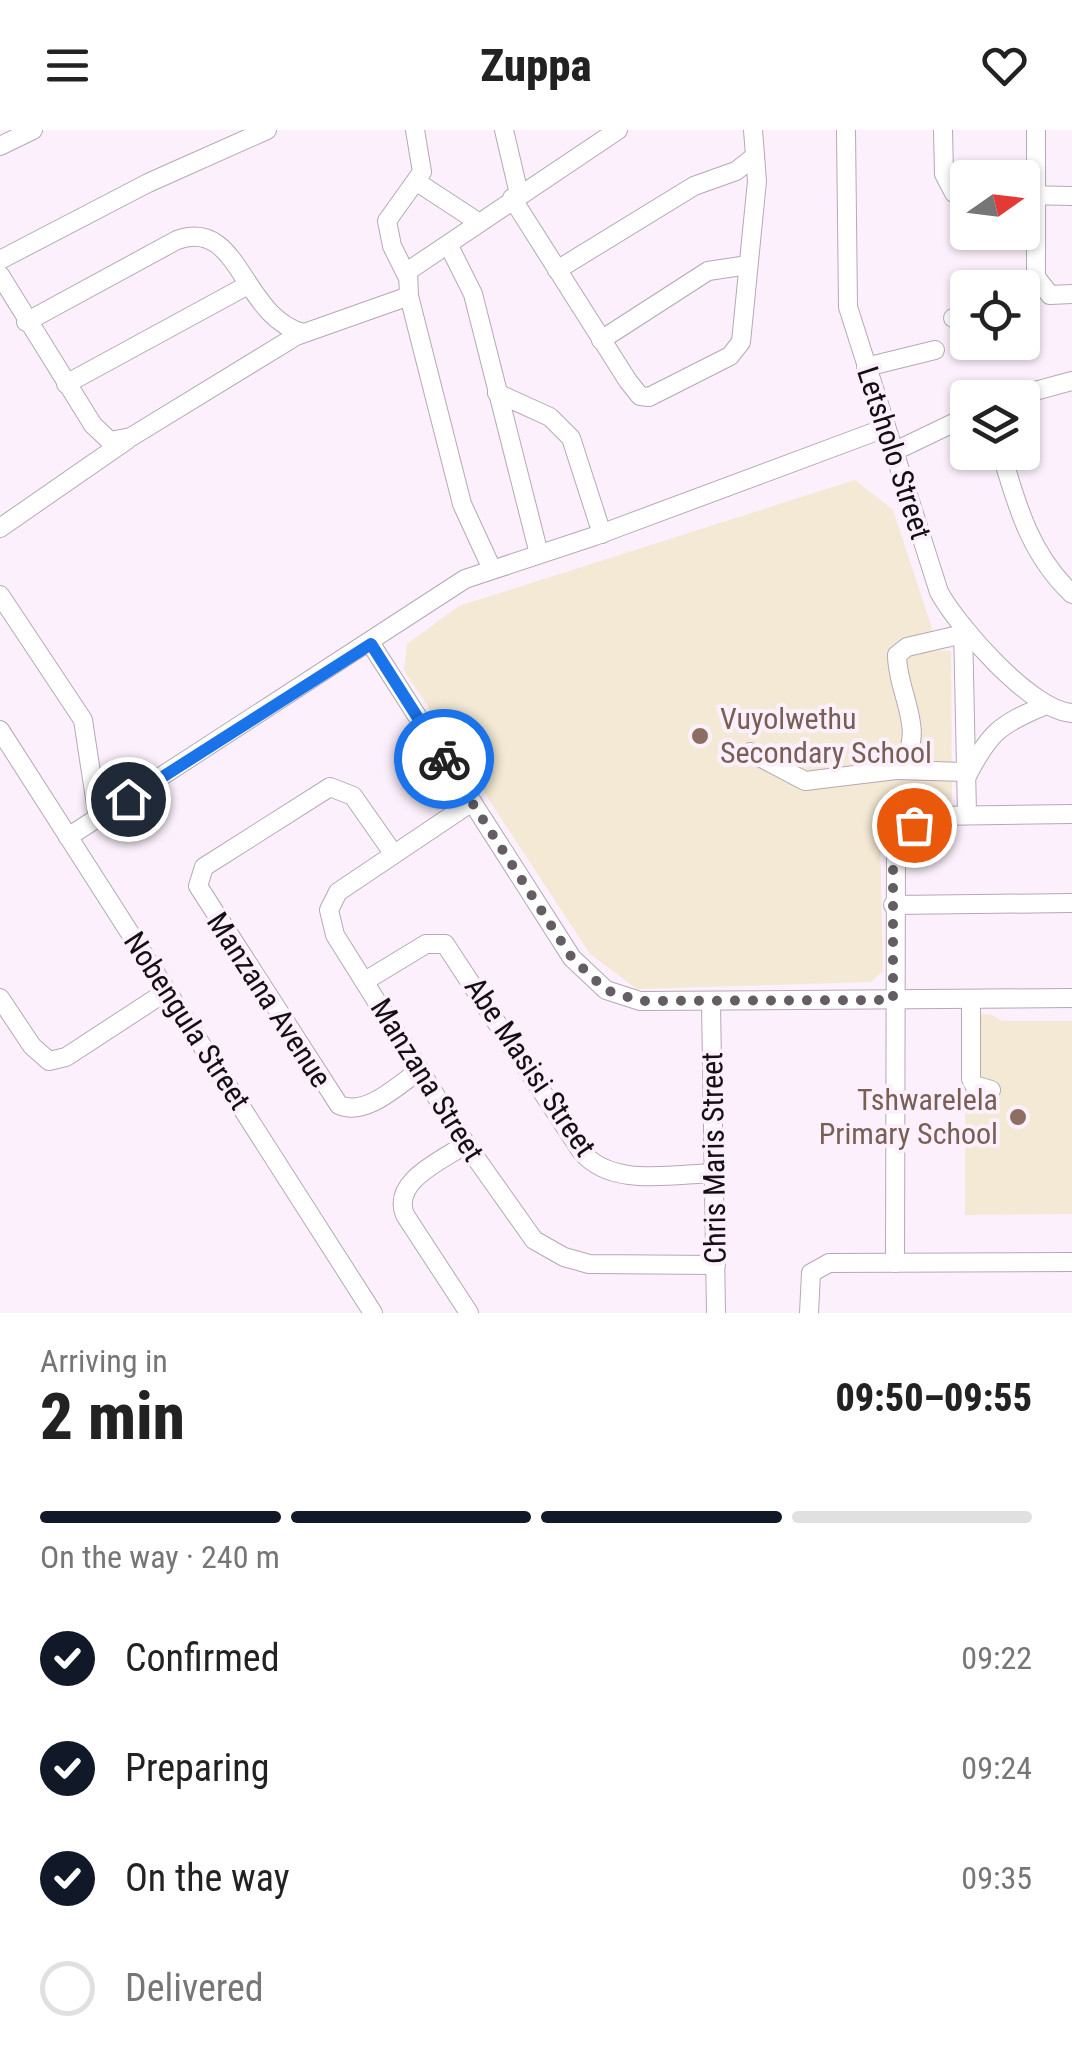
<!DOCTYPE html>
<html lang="en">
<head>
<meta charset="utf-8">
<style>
  :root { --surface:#fff; --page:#f2f2f2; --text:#222; --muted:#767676; --line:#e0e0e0; --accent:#111827 }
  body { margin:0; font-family:"Roboto Condensed",sans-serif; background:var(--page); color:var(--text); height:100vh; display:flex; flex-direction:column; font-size:38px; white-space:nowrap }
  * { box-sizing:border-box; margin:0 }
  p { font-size:32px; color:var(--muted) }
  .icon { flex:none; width:55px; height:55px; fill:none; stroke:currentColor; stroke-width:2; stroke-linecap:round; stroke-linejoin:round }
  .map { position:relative; height:1183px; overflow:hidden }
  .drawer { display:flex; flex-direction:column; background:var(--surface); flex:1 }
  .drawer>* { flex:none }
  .needle { width:65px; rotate:76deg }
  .tools { position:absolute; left:950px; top:30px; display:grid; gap:20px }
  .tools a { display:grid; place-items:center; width:90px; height:90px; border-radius:10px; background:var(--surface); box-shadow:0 2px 8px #0004; font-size:50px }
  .pin { position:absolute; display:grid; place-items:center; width:85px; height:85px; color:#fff; margin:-42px; border:5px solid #fff; border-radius:50%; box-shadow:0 2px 10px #0007 }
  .courier { position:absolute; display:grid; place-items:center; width:100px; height:100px; margin:-50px; border:8px solid #1a73e8; border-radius:50%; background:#fff; color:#222; box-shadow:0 2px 12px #0007 }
  .headline em { font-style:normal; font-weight:800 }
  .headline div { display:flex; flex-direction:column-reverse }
  .headline { display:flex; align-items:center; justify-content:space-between; height:170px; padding:0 40px }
  h1 { font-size:65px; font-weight:800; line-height:75px }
  .bar { display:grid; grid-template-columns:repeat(4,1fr); gap:15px 10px; align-content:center; height:120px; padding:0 40px }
  .bar i { height:12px; border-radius:8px; background:var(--line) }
  .bar .current { background:var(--accent) }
  .bar p { grid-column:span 4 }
  ol { padding:0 40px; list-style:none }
  li { display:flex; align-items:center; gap:30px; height:110px }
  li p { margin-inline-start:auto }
  li .icon { padding:10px; border-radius:50%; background:var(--accent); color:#fff; stroke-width:4 }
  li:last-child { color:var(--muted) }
  li i { width:55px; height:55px; border:5px solid var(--line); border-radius:50% }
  header { display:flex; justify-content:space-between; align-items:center; height:130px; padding:0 40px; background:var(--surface); font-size:45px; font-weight:800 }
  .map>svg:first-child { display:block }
</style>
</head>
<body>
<header><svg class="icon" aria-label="menu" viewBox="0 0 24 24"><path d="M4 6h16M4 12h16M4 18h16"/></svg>Zuppa<svg class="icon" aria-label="heart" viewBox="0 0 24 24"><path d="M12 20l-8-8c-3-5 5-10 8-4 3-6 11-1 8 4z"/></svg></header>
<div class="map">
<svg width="1072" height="1183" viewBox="0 0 1072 1183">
  <rect width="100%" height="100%" fill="#fbf0fb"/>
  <g fill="#f3e9d4">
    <polygon points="855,350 893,380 932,498 935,520 951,521 952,672 919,672 880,712 883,841 871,852 637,859 590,824 404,540 407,514 459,476"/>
    <polygon points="965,883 992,885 1002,891 1072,891 1072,1084 965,1085"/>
  </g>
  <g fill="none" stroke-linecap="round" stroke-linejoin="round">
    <g stroke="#b4a9b5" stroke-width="20">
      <g id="minor">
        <polyline points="504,0 519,64"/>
        <path d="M846 0 848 177 939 462C958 497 1032 581 1072 583"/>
        <polyline points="943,0 944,44 954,63 968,66"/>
        <polyline points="1036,0 1036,147 1050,165 1072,164"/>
        <polyline points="0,16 33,0"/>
        <polyline points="417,52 478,92"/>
        <polyline points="1023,65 1072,66"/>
        <polyline points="512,68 628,251 640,266 649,267 730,226 741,212 757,51 753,0"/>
        <polyline points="449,116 473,164 539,424"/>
        <polyline points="0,130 148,53 267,0"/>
        <polyline points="557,140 694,56 736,41 755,26"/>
        <polyline points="0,145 93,295 110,311 131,307 296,206 409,166"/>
        <polyline points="407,146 392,116 387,91 422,42 415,0"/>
        <polyline points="953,188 968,185"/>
        <path d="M26 192 177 110C240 87 241 186 303 203"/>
        <polyline points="601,210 708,141 748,135"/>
        <polyline points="866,237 935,220"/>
        <polyline points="66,254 248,155"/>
        <polyline points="497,263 550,287 571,308 602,404"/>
        <polyline points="1009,268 1072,251"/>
        <polyline points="893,322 968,286"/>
        <path d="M1001 322C1017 376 1030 424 1072 464"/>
        <polyline points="0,398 127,310"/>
        <polyline points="491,437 462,374 409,166 408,141 618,0"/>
        <polyline points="0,465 83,590 98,688"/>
        <polyline points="963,496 967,684"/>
        <polyline points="371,514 572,828 606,860 640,871 1072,868"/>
        <polyline points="0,600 373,1183"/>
        <path d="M750 622 805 651 896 640C931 605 897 566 897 525L907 517 963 504"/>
        <polyline points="896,640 966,642"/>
        <path d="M967 646C989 603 1000 594 1044 576"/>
        <polyline points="472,672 338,762 329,780 335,805 466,1014 534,1110 564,1127 589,1134 716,1135"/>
        <polyline points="68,707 465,449 595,406 885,298"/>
        <path d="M393 723 353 666 330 657 204 737 198 756 339 975C366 987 398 955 420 940"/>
        <polyline points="893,775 1072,773"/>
        <path d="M365 851 426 814H445L581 1021C611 1058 672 1044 715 1043"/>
        <polyline points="0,868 32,916 49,931 66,927 167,861"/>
        <polyline points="971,869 971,949 974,955 991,960"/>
        <polyline points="711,873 716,1183"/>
        <path d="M466 1014C443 1030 391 1051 405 1085L469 1183"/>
        <polyline points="895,1133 896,718 914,695 935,686 1072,684"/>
        <polyline points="809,1183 811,1143 829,1133 1072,1132"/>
      </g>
    </g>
    <use href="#minor" stroke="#fff" stroke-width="18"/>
  </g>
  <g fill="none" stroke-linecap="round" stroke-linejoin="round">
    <polyline stroke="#645e64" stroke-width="10" stroke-dasharray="0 18" points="444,629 572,828 606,860 640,871 893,870 893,727 900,709 914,695"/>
    <polyline stroke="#1a73e8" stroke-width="12" points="128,669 371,514 444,629"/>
  </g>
  <g fill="#8d6e63" stroke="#fbf0fb" stroke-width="4">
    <circle cx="700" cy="606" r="10"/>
    <circle cx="1018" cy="987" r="10"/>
  </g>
  <g text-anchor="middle" stroke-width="8" stroke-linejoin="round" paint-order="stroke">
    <g font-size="30" fill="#130f13" stroke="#fbf0fb">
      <text transform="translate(894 323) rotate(72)" y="10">Letsholo Street</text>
      <text transform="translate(269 870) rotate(57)" y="10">Manzana Avenue</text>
      <text transform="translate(187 891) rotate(57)" y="10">Nobengula Street</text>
      <text transform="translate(530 937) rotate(56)" y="10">Abe Masisi Street</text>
      <text transform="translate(427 950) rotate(58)" y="10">Manzana Street</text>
      <text transform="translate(714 1028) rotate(-91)" y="10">Chris Maris Street</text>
    </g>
    <g font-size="30" fill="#785e54" stroke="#fbf0fb" text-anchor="start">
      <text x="720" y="599">Vuyolwethu<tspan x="720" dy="34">Secondary School</tspan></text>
      <text x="998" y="980" text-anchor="end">Tshwarelela<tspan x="998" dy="34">Primary School</tspan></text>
    </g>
  </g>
</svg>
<div class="tools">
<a><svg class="needle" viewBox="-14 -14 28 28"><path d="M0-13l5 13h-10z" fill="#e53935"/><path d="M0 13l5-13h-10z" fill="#767676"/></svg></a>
<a><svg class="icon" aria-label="locate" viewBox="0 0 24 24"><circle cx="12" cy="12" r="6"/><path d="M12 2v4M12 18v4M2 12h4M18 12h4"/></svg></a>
<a><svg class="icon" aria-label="layers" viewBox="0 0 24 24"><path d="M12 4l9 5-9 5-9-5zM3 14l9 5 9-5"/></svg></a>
</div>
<div class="pin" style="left:914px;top:695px;background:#ea580c"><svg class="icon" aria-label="bag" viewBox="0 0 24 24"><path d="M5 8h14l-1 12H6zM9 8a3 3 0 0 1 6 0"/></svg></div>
<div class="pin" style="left:128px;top:669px;background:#1f2937"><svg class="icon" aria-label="home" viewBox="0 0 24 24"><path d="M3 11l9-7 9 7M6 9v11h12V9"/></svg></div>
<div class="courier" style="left:444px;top:629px"><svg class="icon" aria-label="bike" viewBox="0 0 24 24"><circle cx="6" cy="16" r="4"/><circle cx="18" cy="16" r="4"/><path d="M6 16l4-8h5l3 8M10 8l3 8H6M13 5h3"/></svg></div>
</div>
<section class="drawer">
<div class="headline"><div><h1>2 min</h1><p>Arriving in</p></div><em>09:50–09:55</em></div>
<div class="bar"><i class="current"></i><i class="current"></i><i class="current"></i><i></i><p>On the way · 240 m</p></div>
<ol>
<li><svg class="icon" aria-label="check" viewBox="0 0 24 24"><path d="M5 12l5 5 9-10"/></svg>Confirmed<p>09:22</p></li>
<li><svg class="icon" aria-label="check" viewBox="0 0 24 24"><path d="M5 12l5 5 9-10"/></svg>Preparing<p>09:24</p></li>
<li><svg class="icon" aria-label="check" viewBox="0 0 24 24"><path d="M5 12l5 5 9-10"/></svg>On the way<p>09:35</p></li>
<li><i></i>Delivered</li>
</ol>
</section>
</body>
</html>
